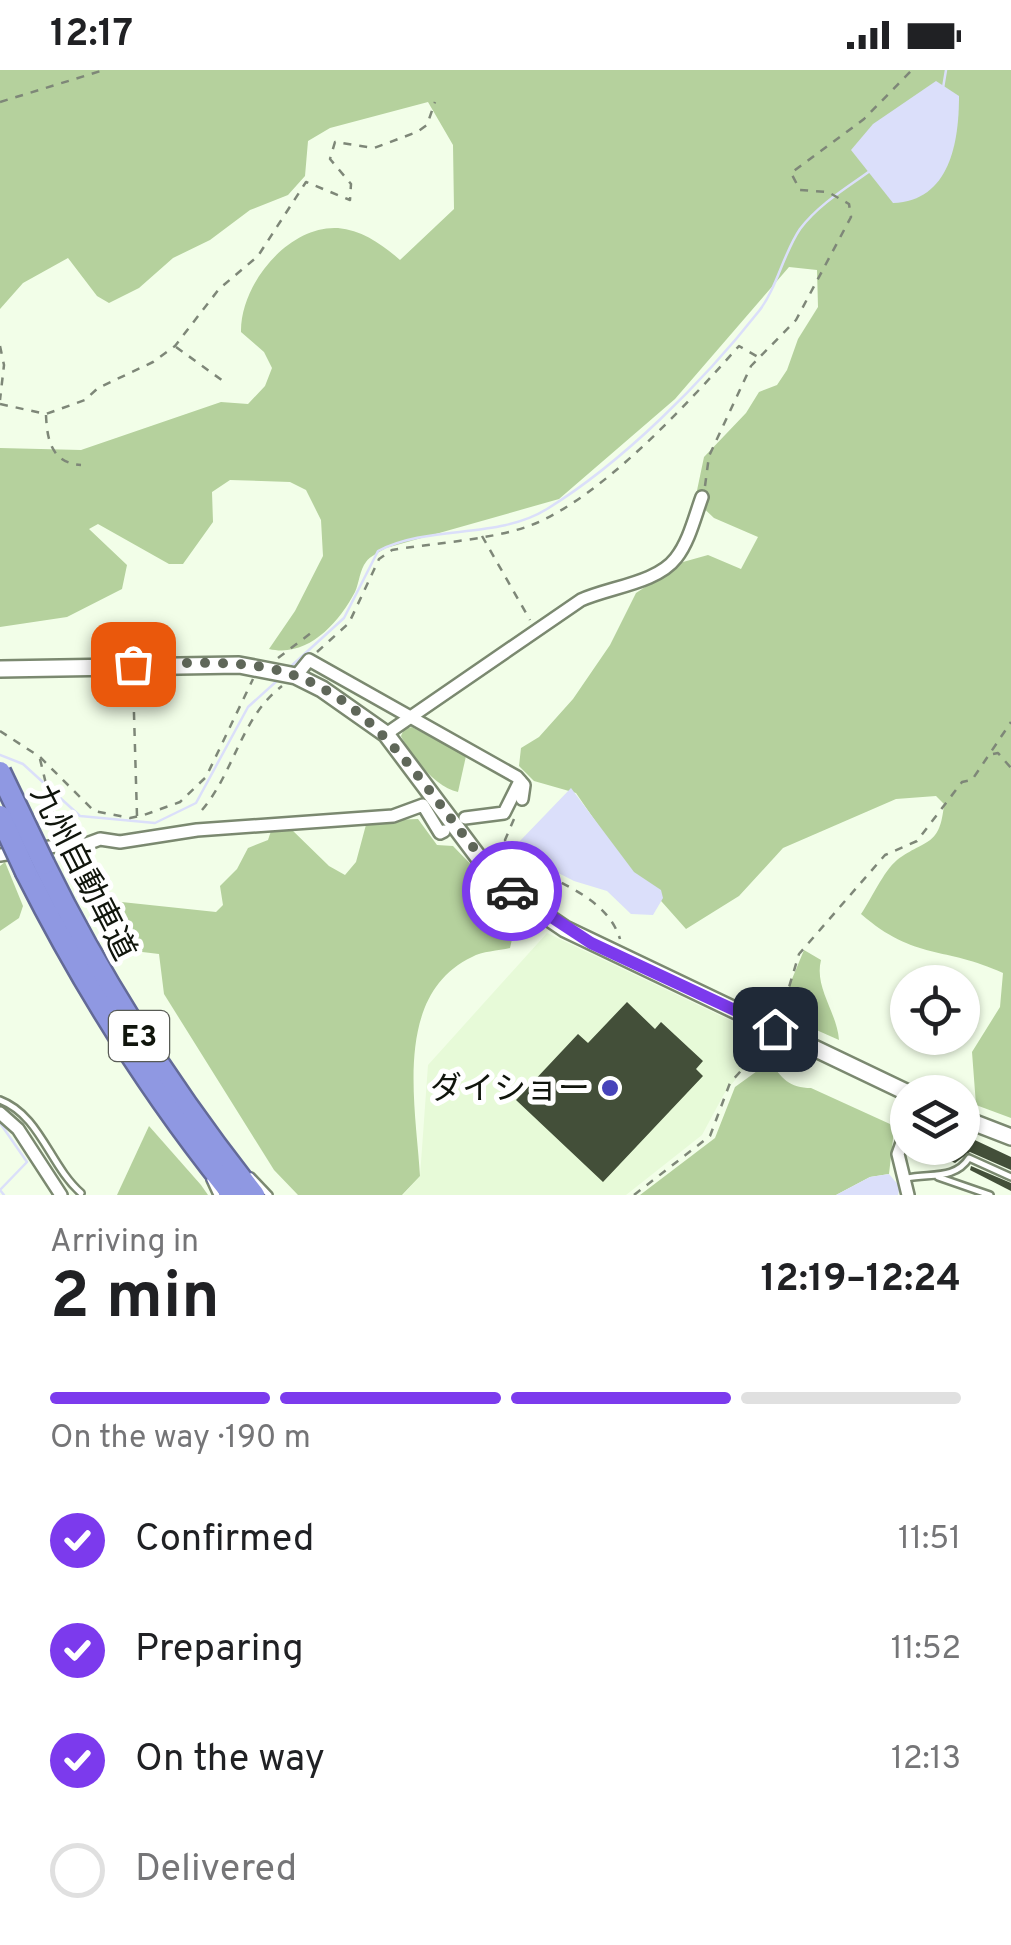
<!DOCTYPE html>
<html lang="en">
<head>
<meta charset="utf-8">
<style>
  :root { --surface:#fff; --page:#f6f6f6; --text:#202124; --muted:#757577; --line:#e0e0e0; --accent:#7c3aed }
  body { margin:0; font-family:Overpass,"Noto Sans JP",sans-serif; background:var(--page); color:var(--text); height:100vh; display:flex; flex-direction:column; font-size:38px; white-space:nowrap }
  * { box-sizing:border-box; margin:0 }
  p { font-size:32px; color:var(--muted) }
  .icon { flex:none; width:55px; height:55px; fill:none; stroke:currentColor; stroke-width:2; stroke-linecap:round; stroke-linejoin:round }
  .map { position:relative; height:1125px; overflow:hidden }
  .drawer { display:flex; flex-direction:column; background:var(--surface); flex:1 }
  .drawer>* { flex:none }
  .controls { position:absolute; left:890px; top:895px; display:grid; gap:20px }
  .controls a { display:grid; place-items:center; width:90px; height:90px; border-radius:50%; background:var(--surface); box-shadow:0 2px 8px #0004; font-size:50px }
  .pin { position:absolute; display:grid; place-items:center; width:85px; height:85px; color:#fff; margin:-42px; border-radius:20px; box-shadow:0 5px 15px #0006 }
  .courier { position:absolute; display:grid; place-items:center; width:100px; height:100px; margin:-50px; border:8px solid #7c3aed; border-radius:50%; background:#fff; color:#222; box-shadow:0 2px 12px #0007 }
  .head em { font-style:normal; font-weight:700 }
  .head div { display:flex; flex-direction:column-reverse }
  .head { display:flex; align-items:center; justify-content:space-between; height:170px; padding:0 50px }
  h1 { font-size:65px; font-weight:700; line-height:75px }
  .bar { display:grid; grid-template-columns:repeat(4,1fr); gap:15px 10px; align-content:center; height:120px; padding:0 50px }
  .bar i { height:12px; border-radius:8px; background:var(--line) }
  .bar .on { background:var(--accent) }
  .bar p { grid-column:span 4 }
  ol { padding:0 50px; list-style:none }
  li { display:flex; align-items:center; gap:30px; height:110px }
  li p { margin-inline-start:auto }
  li .icon { padding:10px; border-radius:50%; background:var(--accent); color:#fff; stroke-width:4 }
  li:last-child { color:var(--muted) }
  li i { width:55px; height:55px; border:5px solid var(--line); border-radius:50% }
  .status { display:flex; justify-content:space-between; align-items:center; height:70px; padding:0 50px; background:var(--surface); direction:ltr }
  .status svg { height:28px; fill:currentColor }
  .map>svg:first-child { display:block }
</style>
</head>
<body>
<div class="status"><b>12:17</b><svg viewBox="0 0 49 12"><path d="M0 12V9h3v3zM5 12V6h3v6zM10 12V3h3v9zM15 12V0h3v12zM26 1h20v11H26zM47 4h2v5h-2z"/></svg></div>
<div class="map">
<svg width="1011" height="1125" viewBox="0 0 1011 1125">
  <rect width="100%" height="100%" fill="#f2fee8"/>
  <polygon fill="#e7fad8" points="547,863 759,964 750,991 724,1024 702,1065 626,1125 403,1125 420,1106 428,995"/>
  <g fill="#b5d19d">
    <path d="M0 0H1011V1048L976 1035 972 982 1000 937 1003 903C945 876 915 891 861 844 872 828 883 802 897 790 927 768 940 777 944 734L936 726 896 729 783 778 739 826 686 859 654 823 610 790 600 758 576 723 534 711 519 696 521 678 539 667 573 629 610 575 636 523 683 492 708 485 741 499 758 467 714 448 695 430 704 387 746 343 759 322 777 315 787 300 798 269 818 237 817 200 789 197 675 329 559 429 386 478C380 482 370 486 366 492 360 499 359 513 355 522 338 554 307 588 269 579L295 541 323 486 321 450 306 420 290 412 230 410 212 422 213 452 183 494H169L98 454 89 459 127 495 122 519 67 547 0 557V378L81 380 221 332 248 334 265 316 272 298 264 282 241 262C240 215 288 155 338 158 362 160 383 175 400 190L454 139 453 75 428 32 330 58 308 71 305 106 288 125 250 140 210 170 173 188 139 218 109 233 97 226 68 188 23 213 0 239Z"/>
    <path d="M412 657 466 686 458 722C436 718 411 686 401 666L404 659Z"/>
    <path d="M418 749 437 775 453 776 518 843 510 878C498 881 482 881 472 887 392 925 416 1036 420 1106L402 1125H298L274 1100 164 924 159 884 134 881 112 831 216 842 223 835 220 816 237 799 248 778 268 770 271 761 290 758 329 796 345 805 356 792 367 751Z"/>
    <polygon points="5,792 23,836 19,848 0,861 0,796"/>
    <path d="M804 880 821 890C814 918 837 942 839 970L778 943Z"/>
    <path d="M771 991C780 1008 790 1018 811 1018L890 1054 894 1060 889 1104 870 1107 836 1125H640L715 1068 735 1017Z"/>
    <polygon points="149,1056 201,1115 208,1125 117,1125"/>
  </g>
  <g fill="#dbdffa">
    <path d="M936 11 959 26C959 72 950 131 893 133L851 80 873 54Z"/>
    <polygon points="571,718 634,802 661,820 663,828 653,845 631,844 607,821 574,811 525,786 519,772"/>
    <polygon points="889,1104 900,1117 898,1125 836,1125 870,1107"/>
  </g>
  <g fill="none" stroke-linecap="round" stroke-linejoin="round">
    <g stroke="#dbdffa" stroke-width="2.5">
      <polyline points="943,18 946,0"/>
      <path d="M288 599 344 548 378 481C430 454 497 470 547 439 623 392 703 312 759 241 777 218 783 184 800 159 818 135 846 118 870 101"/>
      <polyline points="0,685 23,694 80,746 155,753 196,733 248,637 279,609"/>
      <polyline points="0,1053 27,1092 0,1120 4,1125"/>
    </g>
  </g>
  <g fill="#434f39">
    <polygon points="627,932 655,959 661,952 703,991 696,999 703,1006 603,1112 516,1030 578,964 588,973"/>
    <polygon points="962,1064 1011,1087 1011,1100 970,1082 955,1093 921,1078 962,1078"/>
    <polygon points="971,1096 1011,1113 1011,1121 970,1100"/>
  </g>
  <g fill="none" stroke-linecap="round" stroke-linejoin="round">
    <g stroke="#7b8970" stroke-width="10">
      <g id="lane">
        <path d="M0 1030C40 1045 50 1096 81 1123"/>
        <polyline points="251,1106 269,1125"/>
        <polyline points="938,1107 990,1125"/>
        <path d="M907 1108C930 1103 955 1110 969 1088L1011 1107"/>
        <polyline points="210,1110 217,1125"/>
      </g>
    </g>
    <g stroke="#7b8970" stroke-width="16">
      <g id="street">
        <polyline points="296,606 309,590 517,707 524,715 522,729"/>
        <path d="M386 664 581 530C610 517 657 513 676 488 689 472 695 446 702 427"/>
        <polyline points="465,748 504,743 520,711"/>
        <polyline points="0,785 62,775 73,779 100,769 120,772 197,760 393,746 423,735 440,763 444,761"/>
        <polyline points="0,1043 18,1059 61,1125"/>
        <polyline points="908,1056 898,1084 908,1125"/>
      </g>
    </g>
    <g stroke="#7b8970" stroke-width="20">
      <g id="secondary">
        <polyline points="0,599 239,595 296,606 322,619 386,664 479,788 515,825 565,859 908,1023"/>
        <polyline points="962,1048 1011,1067"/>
      </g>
    </g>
    <g stroke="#636a97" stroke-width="25">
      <g id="highway">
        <path d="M44 794C102 913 172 1021 254 1125"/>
        <path d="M26 802C84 917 152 1025 233 1125"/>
      </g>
    </g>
    <g stroke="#7e8778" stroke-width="2.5" stroke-dasharray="8 8" stroke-linecap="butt">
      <polyline points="0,32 104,0"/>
      <polyline points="0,276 4,295 0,330"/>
      <polyline points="176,277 223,311"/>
      <polyline points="0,334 46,344 85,330 98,318 153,292 175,276 219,219 258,186 306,112 350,130 351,114 330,89 335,72 374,78 417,62 427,55 435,32"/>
      <path d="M46 345C47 369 51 393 81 395"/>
      <polyline points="705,416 709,386 751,296 796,250 851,147 849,134 828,122 800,120 791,103 864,49 912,0"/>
      <polyline points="482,466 530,550"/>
      <path d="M317 582 349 553 379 489 392 480C433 473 490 470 529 456 601 429 688 333 739 276L758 287"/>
      <polyline points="278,588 315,560"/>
      <polyline points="133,610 137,746"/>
      <polyline points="0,661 40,687 94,741 130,748 144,745 180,732 206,707 253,609"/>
      <polyline points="993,684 998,683 1011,698"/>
      <polyline points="40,689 58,764"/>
      <path d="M202 740C235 701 241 647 282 616"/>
      <path d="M514 749 505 770C514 807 602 811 620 869"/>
      <polyline points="780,947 799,884 885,785 917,771 962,712 972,710 1011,652"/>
      <polyline points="634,1125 710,1066 730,1013 767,972"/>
    </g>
    <use href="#lane" stroke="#fff" stroke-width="5"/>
    <use href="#street" stroke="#fff" stroke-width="11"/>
    <use href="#secondary" stroke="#fff" stroke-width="15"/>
    <use href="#highway" stroke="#8f98e2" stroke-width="20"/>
    <g stroke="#636a97" stroke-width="25" stroke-linecap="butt">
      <g id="highway-bridge">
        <polyline points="0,702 44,794"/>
        <polyline points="0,746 26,802"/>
      </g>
    </g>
    <use href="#highway-bridge" stroke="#8f98e2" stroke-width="20"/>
  </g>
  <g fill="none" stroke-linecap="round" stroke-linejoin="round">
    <path stroke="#5f6759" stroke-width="10" stroke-dasharray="0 18" d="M133 594C175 594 221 590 263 597 384 619 433 743 512 821"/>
    <polyline stroke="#7c3aed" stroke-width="12" points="512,821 591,873 775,959"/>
  </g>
  <circle fill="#4744ba" stroke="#fff" stroke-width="4" cx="610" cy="1018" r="10"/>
  <g text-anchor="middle" stroke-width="10" stroke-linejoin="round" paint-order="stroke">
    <rect fill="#fff" stroke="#585b55" stroke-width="2.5" x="109" y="941" width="60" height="50" rx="8"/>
    <g font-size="30" font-weight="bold" fill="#10150c">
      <text x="139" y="976">E3</text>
    </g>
    <g font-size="32" fill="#10150c" stroke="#fff">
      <text transform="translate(84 802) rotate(63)" y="11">九州自動車道</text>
    </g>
    <g font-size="32" fill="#10150c" stroke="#fff" text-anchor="end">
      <text x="590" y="1029">ダイショー</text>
    </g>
  </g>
</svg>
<div class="controls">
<a><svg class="icon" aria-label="locate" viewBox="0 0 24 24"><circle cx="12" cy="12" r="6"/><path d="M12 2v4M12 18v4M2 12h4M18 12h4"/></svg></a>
<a><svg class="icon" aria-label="layers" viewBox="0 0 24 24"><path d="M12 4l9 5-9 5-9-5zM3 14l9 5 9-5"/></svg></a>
</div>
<div class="pin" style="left:133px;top:594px;background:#ea580c"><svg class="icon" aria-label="bag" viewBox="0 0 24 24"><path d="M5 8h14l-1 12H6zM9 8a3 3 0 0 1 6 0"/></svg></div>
<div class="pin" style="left:775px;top:959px;background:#1f2937"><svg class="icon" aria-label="home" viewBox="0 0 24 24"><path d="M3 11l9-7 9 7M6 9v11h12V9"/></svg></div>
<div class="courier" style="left:512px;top:821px"><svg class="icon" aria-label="car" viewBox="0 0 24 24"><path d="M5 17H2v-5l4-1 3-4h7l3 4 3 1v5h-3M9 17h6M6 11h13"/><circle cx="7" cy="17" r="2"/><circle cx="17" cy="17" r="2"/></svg></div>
</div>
<section class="drawer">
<div class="head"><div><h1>2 min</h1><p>Arriving in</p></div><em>12:19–12:24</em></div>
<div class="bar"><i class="on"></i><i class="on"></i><i class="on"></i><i></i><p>On the way · 190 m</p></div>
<ol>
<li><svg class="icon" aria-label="check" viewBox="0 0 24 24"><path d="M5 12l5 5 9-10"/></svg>Confirmed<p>11:51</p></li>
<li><svg class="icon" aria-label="check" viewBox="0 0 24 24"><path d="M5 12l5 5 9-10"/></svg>Preparing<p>11:52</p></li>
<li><svg class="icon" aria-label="check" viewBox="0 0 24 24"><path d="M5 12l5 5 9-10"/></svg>On the way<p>12:13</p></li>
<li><i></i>Delivered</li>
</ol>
</section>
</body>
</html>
